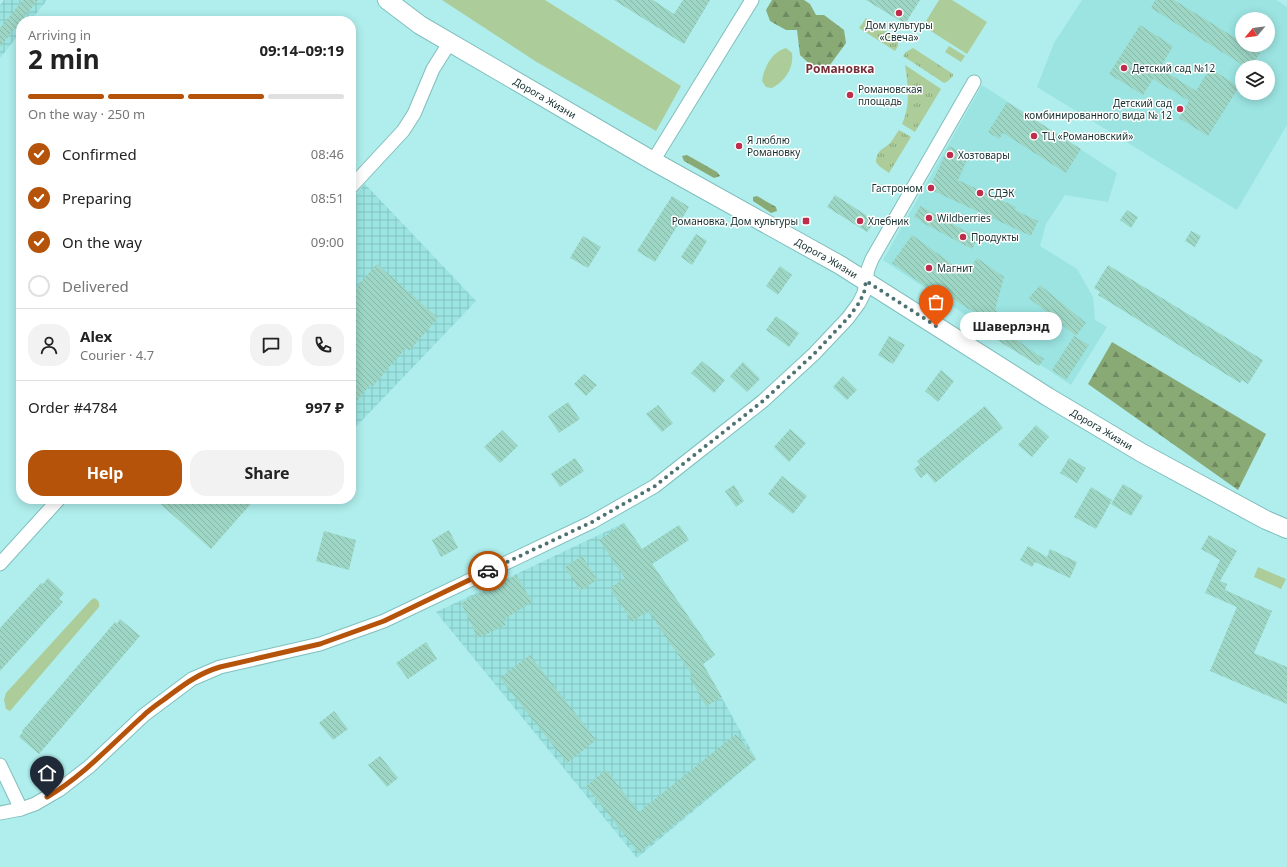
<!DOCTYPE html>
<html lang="en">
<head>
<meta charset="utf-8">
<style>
  :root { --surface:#fff; --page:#f2f2f2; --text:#222; --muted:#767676; --line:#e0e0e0; --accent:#b45309 }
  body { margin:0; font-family:"Noto Sans",sans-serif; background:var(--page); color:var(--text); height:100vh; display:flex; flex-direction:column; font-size:15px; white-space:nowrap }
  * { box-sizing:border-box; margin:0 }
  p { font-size:13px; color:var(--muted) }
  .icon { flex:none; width:22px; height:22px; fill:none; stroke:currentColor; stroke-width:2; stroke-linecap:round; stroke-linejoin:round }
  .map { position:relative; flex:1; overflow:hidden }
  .drawer { position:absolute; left:16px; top:16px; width:340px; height:488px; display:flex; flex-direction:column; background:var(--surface); border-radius:16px; box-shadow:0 2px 10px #0003 }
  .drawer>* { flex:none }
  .needle { width:26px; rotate:241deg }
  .controls { position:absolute; left:1235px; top:12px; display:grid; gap:8px }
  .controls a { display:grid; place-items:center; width:40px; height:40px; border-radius:50%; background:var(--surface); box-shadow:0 2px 10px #0003; font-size:20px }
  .pin { position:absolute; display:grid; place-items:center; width:34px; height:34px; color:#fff; margin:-41px -17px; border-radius:50% 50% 50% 0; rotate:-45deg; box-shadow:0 0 4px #0007 }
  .pin .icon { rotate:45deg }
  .courier { position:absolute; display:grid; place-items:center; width:40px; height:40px; margin:-20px; border:3px solid #b45309; border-radius:50%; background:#fff; color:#222; box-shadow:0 1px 5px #0007 }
  .bubble { position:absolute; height:28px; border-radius:14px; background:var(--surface); box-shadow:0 2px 10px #0003; font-size:13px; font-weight:700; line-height:28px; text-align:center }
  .headline em { font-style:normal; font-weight:700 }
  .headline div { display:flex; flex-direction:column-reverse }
  .headline { display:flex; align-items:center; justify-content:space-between; height:68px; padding:0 12px }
  h1 { font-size:26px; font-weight:700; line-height:30px }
  .bar { display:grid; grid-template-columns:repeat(4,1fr); gap:6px 4px; align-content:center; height:48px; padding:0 12px }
  .bar i { height:5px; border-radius:3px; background:var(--line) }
  .bar .selected { background:var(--accent) }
  .bar p { grid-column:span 4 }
  .line { display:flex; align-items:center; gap:10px; padding:0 12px; border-top:1px solid var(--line) }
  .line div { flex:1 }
  .round { display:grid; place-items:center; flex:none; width:42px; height:42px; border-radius:16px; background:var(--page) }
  ol { padding:0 12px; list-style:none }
  li { display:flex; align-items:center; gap:12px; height:44px }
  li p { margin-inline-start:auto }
  li .icon { padding:4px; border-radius:50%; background:var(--accent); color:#fff; stroke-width:4 }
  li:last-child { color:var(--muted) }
  li i { width:22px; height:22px; border:2px solid var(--line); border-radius:50% }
  .button { display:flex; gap:8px; margin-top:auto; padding:8px 12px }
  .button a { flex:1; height:46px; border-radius:16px; background:var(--accent); color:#fff; font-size:16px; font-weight:700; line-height:46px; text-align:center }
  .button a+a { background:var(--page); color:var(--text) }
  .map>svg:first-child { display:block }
</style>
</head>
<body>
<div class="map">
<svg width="1287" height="867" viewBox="0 0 1287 867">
  <defs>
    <pattern id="industrial-grid" width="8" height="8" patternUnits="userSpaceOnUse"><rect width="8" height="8" fill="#9be4e2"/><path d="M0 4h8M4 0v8" fill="none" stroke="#85c4c2"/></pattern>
    <pattern id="grass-tufts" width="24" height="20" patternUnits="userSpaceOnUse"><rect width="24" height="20" fill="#accc9a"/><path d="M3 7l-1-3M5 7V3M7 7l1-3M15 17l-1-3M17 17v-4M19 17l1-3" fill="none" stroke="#8ba67e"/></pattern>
    <pattern id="forest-firs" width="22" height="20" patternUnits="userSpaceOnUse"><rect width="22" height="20" fill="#89a975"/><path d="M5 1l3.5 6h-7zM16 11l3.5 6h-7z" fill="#6f8a60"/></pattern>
    <pattern id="building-back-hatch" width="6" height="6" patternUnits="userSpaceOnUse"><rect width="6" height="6" fill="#9dd6c5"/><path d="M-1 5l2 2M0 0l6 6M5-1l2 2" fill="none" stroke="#86b8aa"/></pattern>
  </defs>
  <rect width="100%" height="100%" fill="#afeeec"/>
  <g fill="#9be4e2" fill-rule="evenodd">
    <path d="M1082 0H1276L1287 7V125L1237 210 1037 87 1054 43ZM1242 19H1268V45H1242ZM1242 67H1268V93H1242Z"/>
    <polygon points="982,85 1117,173 1108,202 1065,195 1046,224 1040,246 1077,269 1093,297 1095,320 1107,327 1071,385 883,260"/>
  </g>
  <g fill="url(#industrial-grid)">
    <polygon points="4,0 47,0 30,21 21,21 21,32 0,58 0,5"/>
    <polygon points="365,184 476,301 351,432 351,199"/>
    <polygon points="624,523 715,655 703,664 756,759 637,858 436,612"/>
  </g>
  <g fill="url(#grass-tufts)">
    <polygon points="866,18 898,39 898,46 895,51 859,28"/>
    <polygon points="913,48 953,74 953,76 948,81 944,83 903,56 906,52"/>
    <path d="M905 65 941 89 915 132 902 124C911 105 908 85 905 65Z"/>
    <path d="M899 130 911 137 889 173 879 166 876 162C877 150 881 151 889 144 893 140 896 134 899 130Z"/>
  </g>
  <g fill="url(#forest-firs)">
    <polygon points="772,0 804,0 810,4 816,15 824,15 844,30 846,43 827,69 816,70 800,55 797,30 786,30 770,21 766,10"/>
    <polygon points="687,155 717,172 720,176 714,178 684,161 682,156"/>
    <polygon points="757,196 776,207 777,211 771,213 753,201 753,197"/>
    <polygon points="1112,342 1266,434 1238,490 1088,384"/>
  </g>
  <g fill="#accc9a">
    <polygon points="442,0 545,0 681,86 656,131 535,61"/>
    <polygon points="939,0 952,0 987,22 967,54 923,26"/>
    <polygon points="949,46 965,56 961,62 945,52"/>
    <path d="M786 48 792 53C794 68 785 81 772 88L766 87 762 81C764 67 772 52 786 48Z"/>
    <polygon points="1258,567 1286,579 1281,589 1254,577"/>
    <path d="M94 598C98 600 100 602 99 607L10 711 6 709 4 700 6 693 91 600Z"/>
  </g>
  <g fill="url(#building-back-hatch)">
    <polygon points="23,0 38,0 0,47 0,28"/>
    <polygon points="614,0 653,0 674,14 683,0 710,0 684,44"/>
    <polygon points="866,0 920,0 905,24"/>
    <polygon points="1155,0 1174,0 1242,42 1242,45 1246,45 1260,53 1251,67 1246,67 1151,8"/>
    <polygon points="1140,25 1173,46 1160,68 1196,91 1210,68 1239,87 1208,136 1179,118 1189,101 1153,79 1143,95 1109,74"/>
    <polygon points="1007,102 1081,149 1066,173 1003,133 999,139 988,132"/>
    <polygon points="949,146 969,156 958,180 1016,207 1015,210 1038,221 1031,236 929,189"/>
    <polygon points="835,195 875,221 867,232 827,207"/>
    <polygon points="672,196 689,207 655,262 637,251"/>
    <polygon points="920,206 978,238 972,249 921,222 922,221 914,217"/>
    <polygon points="1127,210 1138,217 1131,228 1120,220"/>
    <polygon points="1191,231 1201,236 1195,247 1185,241"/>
    <polygon points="696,234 707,241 692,265 681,257"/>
    <polygon points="912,235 966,274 977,258 1004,277 995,310 1021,328 1014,338 1044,359 1039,366 983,331 983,318 950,297 946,301 892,263"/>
    <polygon points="583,236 601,247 588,268 570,258"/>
    <polygon points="377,264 438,318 409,351 406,348 372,387 370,385 351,408 351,293"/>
    <polygon points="1108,265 1263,360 1248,384 1242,380 1240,383 1098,295 1100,292 1094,288"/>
    <polygon points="780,266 792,275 778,295 766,286"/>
    <polygon points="1040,285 1086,323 1076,336 1029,298"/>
    <polygon points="776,316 799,333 789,347 766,330"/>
    <polygon points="889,336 905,345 893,364 878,355"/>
    <polygon points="1074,336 1089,345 1066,380 1052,370"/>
    <polygon points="702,361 725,380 714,393 691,373"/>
    <polygon points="743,362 760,379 747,392 730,376"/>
    <polygon points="941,370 954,381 938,402 925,391"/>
    <polygon points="584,374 597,385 586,396 574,384"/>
    <polygon points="843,376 857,390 847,400 833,387"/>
    <polygon points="568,402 580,419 559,433 548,416"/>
    <polygon points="658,405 673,423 662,432 646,414"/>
    <polygon points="985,406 1003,428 935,483 927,473 921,478 914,469 920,464 917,461"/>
    <polygon points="1036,425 1049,437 1032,457 1018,445"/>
    <polygon points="790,429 806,443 789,462 774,447"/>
    <polygon points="502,430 518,446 500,463 484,447"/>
    <polygon points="575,458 584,471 560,487 551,474"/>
    <polygon points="1069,458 1086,468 1077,483 1060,473"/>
    <polygon points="782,476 807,496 793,514 768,494"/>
    <polygon points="1123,484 1143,496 1131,516 1111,504"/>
    <polygon points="734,485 744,501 736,507 725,491"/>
    <polygon points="1091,487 1112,500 1096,529 1074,517"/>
    <polygon points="155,499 201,499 206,503 210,499 255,499 211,549"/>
    <polygon points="624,523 642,549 679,525 689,540 652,564 715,655 703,664 722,697 706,706 690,678 693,676 648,611 632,622 610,588 625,578 599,540"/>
    <polygon points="449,530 458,548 441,557 432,540"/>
    <polygon points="324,531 356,540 349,570 316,561"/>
    <polygon points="1209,535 1237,551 1220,581 1227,584 1225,590 1272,611 1254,653 1287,667 1287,704 1210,671 1237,607 1205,593 1220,560 1201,549"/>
    <polygon points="1028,546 1047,557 1050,549 1077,562 1070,578 1035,562 1032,567 1020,560"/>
    <polygon points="582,556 597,580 580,591 565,567"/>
    <polygon points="516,575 532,602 503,620 506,625 478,638 461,603 488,589 489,591"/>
    <polygon points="48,578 64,593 59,599 63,602 0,671 0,628 41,583 43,584"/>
    <polygon points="120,619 140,636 39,754 19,737 23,732 22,731 115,622 117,624"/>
    <polygon points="426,642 437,659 408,679 396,663"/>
    <polygon points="530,655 596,740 567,763 500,678"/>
    <polygon points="334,711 348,729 333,740 319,723"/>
    <polygon points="736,734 756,759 639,853 586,786 606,770 639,812"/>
    <polygon points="380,756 398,778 387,787 368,765"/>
  </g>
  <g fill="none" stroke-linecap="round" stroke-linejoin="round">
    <g stroke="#81bfbd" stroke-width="15">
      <g id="street">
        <polyline points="653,161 752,0"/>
        <polyline points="351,187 403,131 414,114 433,69 450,42"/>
        <polyline points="0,564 59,499"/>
        <polyline points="0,765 21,809"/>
        <polyline points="0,813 21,809 35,804 59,790 90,766 144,715 192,679 220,667 320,644 384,621 592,522 655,486 763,401 814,354 848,318 859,303 864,293 868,269 872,259 974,82"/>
      </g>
    </g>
    <g stroke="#81bfbd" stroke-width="20">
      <g id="secondary">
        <path id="s1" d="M387 0 420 25 653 161 840 265 1048 397 1142 453 1266 520 1287 529"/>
      </g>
    </g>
    <use href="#street" stroke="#fff" stroke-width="13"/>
    <use href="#secondary" stroke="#fff" stroke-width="18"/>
  </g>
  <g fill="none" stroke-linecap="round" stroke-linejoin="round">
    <polyline stroke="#4c7271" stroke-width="4" stroke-dasharray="0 7.2" points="488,571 592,522 655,486 763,401 814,354 848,318 859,303 864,293 866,281 936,326"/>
    <path stroke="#b45309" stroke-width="5" d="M47 797C83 776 112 744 143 716 151 708 161 702 170 695 186 683 200 673 220 667L320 644 384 621 488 571"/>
  </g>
  <g fill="#be2d4c" stroke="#fff" stroke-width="1.5">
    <circle cx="899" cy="13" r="4"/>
    <circle cx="1124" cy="68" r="4"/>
    <circle cx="850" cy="95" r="4"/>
    <circle cx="1180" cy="109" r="4"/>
    <circle cx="1034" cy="136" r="4"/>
    <circle cx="739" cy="146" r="4"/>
    <circle cx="950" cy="155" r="4"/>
    <circle cx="931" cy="188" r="4"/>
    <circle cx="980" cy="193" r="4"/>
    <circle cx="929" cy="218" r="4"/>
    <rect x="802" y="217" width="8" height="8" rx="2"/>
    <circle cx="860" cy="221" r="4"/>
    <circle cx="963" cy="237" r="4"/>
    <circle cx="929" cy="268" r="4"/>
  </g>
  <g text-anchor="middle" stroke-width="3" stroke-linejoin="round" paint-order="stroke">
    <g font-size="10" fill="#16302f" stroke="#fff" text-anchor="start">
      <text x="899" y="29" text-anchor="middle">Дом культуры<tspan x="899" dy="12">«Свеча»</tspan></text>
      <text x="1132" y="72">Детский сад №12</text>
      <text x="858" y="93">Романовская<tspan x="858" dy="12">площадь</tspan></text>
      <text x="1172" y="107" text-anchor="end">Детский сад<tspan x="1172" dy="12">комбинированного вида № 12</tspan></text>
      <text x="1042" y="140">ТЦ «Романовский»</text>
      <text x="747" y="144">Я люблю<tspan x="747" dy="12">Романовку</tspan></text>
      <text x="958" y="159">Хозтовары</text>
      <text x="923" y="192" text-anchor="end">Гастроном</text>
      <text x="988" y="197">СДЭК</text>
      <text x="937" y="222">Wildberries</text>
      <text x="798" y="225" text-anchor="end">Романовка, Дом культуры</text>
      <text x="868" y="225">Хлебник</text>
      <text x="971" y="241">Продукты</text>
      <text x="937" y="272">Магнит</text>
    </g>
    <g font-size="10" fill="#16302f" stroke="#fff">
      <text dy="4" stroke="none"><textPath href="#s1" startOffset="186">Дорога Жизни</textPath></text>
      <text dy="4" stroke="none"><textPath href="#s1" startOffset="510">Дорога Жизни</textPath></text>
      <text dy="4" stroke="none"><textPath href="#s1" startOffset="834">Дорога Жизни</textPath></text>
    </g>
    <g font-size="12" font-weight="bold" fill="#77303a" stroke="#fff">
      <text x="840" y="73">Романовка</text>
    </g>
  </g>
</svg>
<div class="controls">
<a><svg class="needle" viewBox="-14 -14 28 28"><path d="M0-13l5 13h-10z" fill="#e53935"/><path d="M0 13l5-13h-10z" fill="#767676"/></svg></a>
<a><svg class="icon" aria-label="layers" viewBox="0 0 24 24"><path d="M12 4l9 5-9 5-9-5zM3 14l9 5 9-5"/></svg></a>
</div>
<div class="pin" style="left:936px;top:326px;background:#ea580c"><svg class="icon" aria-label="bag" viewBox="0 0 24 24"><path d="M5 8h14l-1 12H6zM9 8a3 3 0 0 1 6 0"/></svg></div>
<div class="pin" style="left:47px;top:797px;background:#1f2937"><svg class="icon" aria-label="home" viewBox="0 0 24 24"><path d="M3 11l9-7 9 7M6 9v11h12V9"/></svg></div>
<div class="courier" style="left:488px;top:571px"><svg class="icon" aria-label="car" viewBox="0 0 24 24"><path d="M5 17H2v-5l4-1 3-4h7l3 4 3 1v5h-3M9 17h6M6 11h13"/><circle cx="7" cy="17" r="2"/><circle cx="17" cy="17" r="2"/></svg></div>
<div class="bubble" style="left:960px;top:312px;width:102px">Шаверлэнд</div>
<section class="drawer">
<div class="headline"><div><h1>2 min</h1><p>Arriving in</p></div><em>09:14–09:19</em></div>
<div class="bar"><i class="selected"></i><i class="selected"></i><i class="selected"></i><i></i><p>On the way · 250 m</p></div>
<ol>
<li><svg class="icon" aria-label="check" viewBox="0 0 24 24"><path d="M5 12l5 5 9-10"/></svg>Confirmed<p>08:46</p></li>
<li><svg class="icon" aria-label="check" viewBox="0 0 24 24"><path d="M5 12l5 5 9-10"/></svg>Preparing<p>08:51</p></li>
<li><svg class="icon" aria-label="check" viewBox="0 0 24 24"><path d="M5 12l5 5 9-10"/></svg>On the way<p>09:00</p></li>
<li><i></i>Delivered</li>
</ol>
<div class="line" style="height:72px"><a class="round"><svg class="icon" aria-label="person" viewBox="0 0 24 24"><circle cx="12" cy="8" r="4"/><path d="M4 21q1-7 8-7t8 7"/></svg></a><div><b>Alex</b><p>Courier · 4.7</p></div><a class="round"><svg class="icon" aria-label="chat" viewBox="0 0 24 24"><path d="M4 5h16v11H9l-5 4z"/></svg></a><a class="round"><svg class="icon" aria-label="phone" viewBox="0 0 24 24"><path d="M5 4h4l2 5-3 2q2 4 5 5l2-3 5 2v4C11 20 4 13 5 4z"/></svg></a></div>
<div class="line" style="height:52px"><div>Order #4784</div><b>997 ₽</b></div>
<div class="button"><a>Help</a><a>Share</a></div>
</section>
</div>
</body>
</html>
